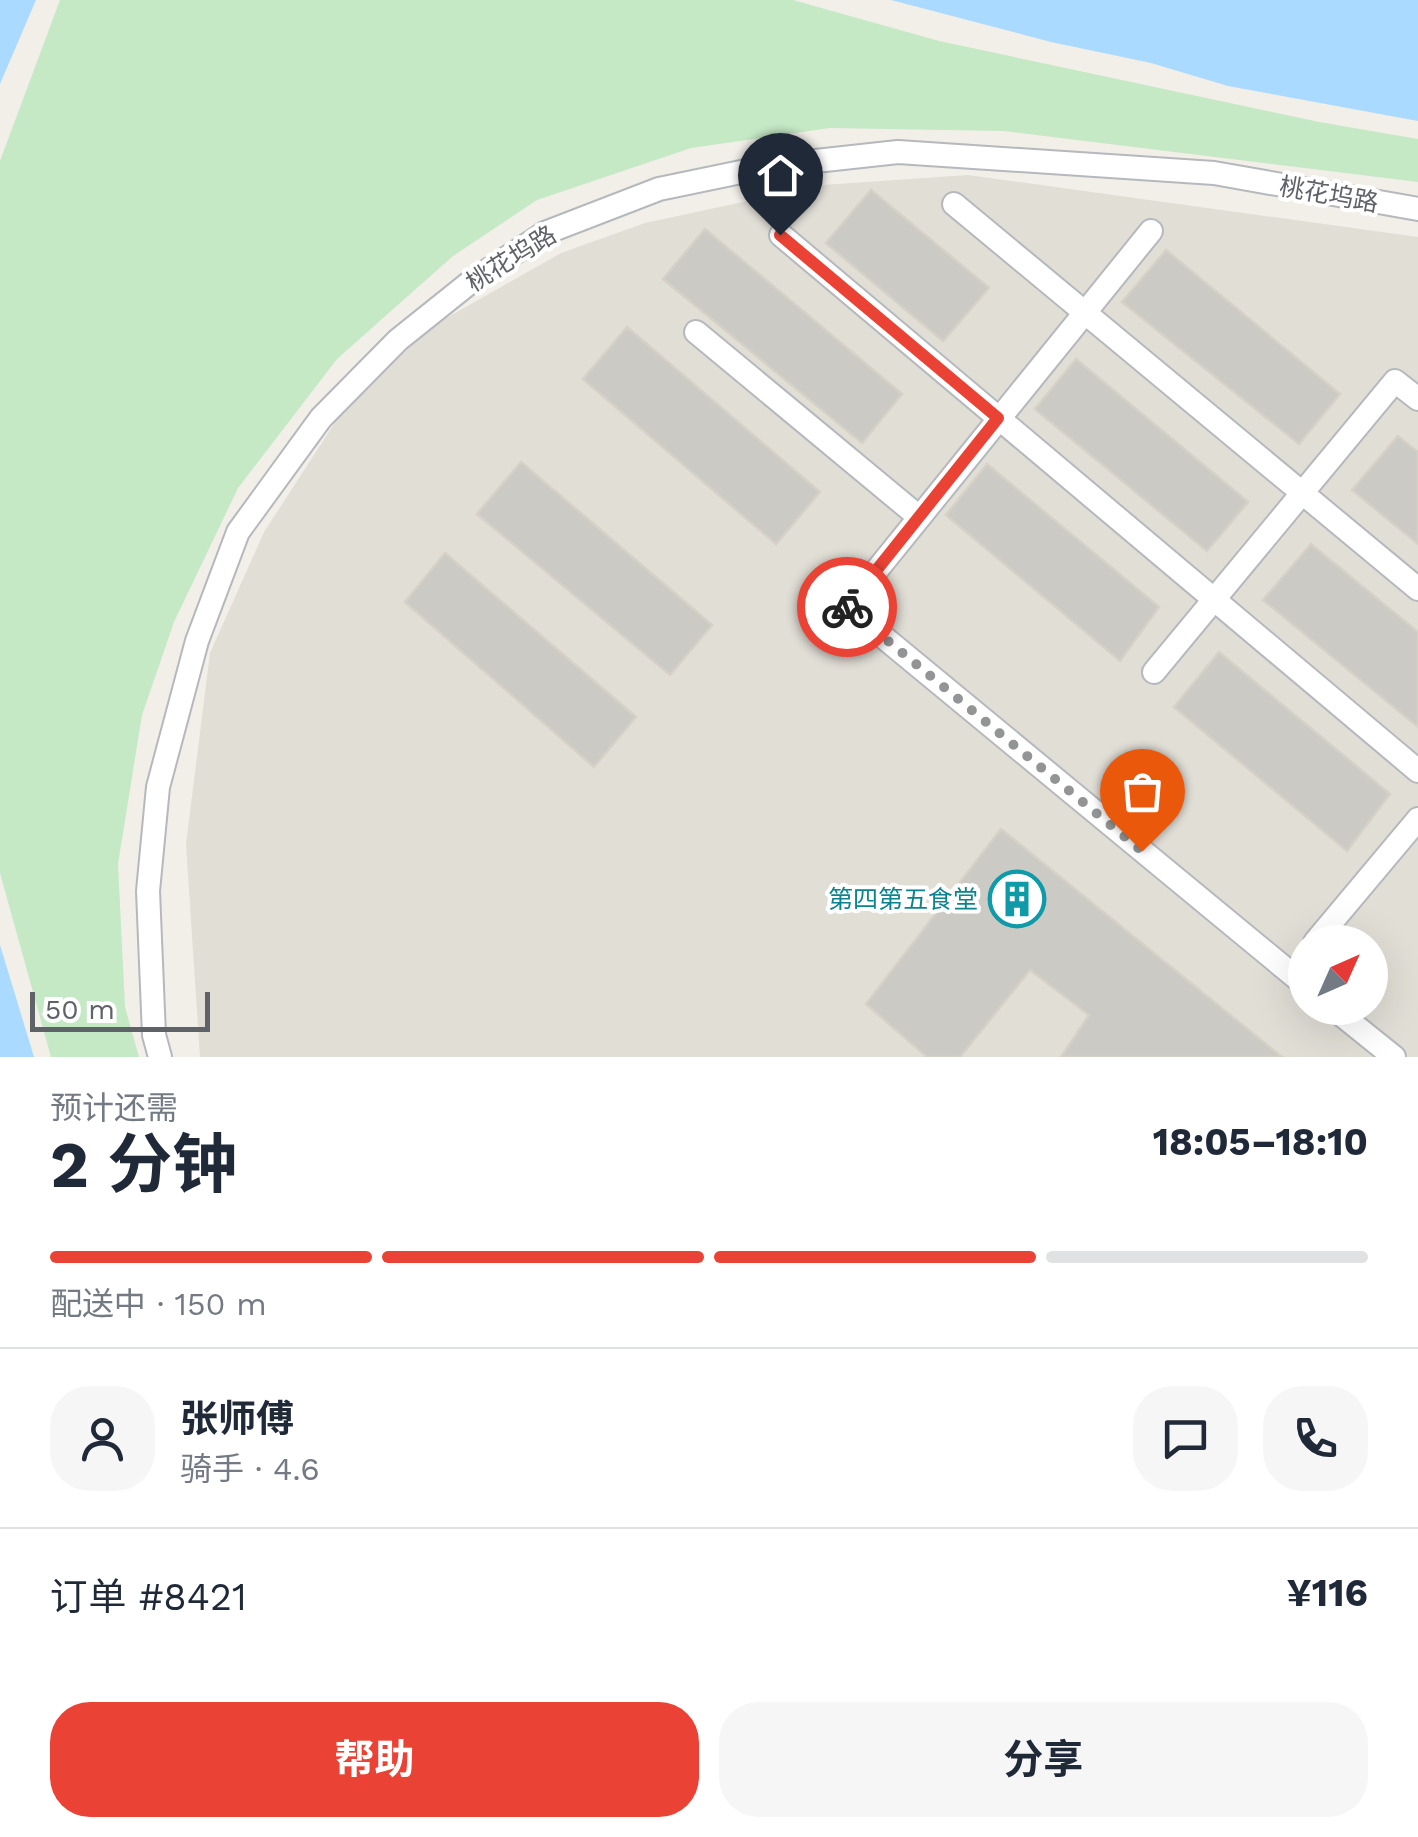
<!DOCTYPE html>
<html lang="zh">
<head>
<meta charset="utf-8">
<style>
  :root { --surface:#fff; --page:#f6f6f7; --text:#1f2937; --muted:#747a83; --line:#e0e1e3; --accent:#ea4335 }
  body { margin:0; font-family:"Work Sans","Noto Sans SC",sans-serif; background:var(--page); color:var(--text); height:100vh; display:flex; flex-direction:column; font-size:38px; white-space:nowrap }
  * { box-sizing:border-box; margin:0 }
  p { font-size:32px; color:var(--muted) }
  .icon { flex:none; width:55px; height:55px; fill:none; stroke:currentColor; stroke-width:2; stroke-linecap:round; stroke-linejoin:round }
  .map { position:relative; height:1057px; overflow:hidden }
  .sheet { display:flex; flex-direction:column; background:var(--surface); flex:1 }
  .sheet>* { flex:none }
  .needle { width:65px; rotate:45deg }
  .tools { position:absolute; left:1288px; top:925px; display:grid; gap:20px }
  .tools a { display:grid; place-items:center; width:100px; height:100px; border-radius:50%; background:var(--surface); box-shadow:0 10px 40px #0002; font-size:50px }
  .scale { position:absolute; left:30px; bottom:25px; width:180px; box-sizing:border-box; padding-left:10px; border:5px solid #5f6368; border-top:0; font-size:28px; line-height:35px; white-space:nowrap; color:#5f6368; -webkit-text-stroke:8px #fff; paint-order:stroke }
  .pin { position:absolute; display:grid; place-items:center; width:85px; height:85px; color:#fff; margin:-102px -42px; border-radius:50% 50% 50% 0; rotate:-45deg; box-shadow:0 0 10px #0007 }
  .pin .icon { rotate:45deg }
  .courier { position:absolute; display:grid; place-items:center; width:100px; height:100px; margin:-50px; border:8px solid #ea4335; border-radius:50%; background:#fff; color:#222; box-shadow:0 2px 12px #0007 }
  .overview em { font-style:normal; font-weight:700 }
  .overview div { display:flex; flex-direction:column-reverse }
  .overview { display:flex; align-items:center; justify-content:space-between; height:170px; padding:0 50px }
  h1 { font-size:65px; font-weight:700; line-height:75px }
  .bar { display:grid; grid-template-columns:repeat(4,1fr); gap:15px 10px; align-content:center; height:120px; padding:0 50px }
  .bar i { height:12px; border-radius:8px; background:var(--line) }
  .bar .on { background:var(--accent) }
  .bar p { grid-column:span 4 }
  .line { display:flex; align-items:center; gap:25px; padding:0 50px; border-top:2px solid var(--line) }
  .line div { flex:1 }
  .round { display:grid; place-items:center; flex:none; width:105px; height:105px; border-radius:40px; background:var(--page) }
  .button { display:flex; gap:20px; margin-top:auto; padding:20px 50px }
  .button a { flex:1; height:115px; border-radius:40px; background:var(--accent); color:#fff; font-size:40px; font-weight:700; line-height:115px; text-align:center }
  .button a+a { background:var(--page); color:var(--text) }
  .map>svg:first-child { display:block }
</style>
</head>
<body>
<div class="map">
<svg width="1418" height="1057" viewBox="0 0 1418 1057">
  <rect width="100%" height="100%" fill="#f1efe8"/>
  <path fill="#e1ded6" fill-rule="evenodd" d="M968 175 1418 237V1057H200L186 844 210 653 264 532 345 407 434 325 561 253 645 223 823 185ZM1305 942H1370V1008H1305Z"/>
  <polygon fill="#c5e8c5" points="60,0 793,0 939,41 1319,122 1418,139 1418,182 1004,131 830,128 691,148 537,200 453,256 337,359 238,488 174,622 142,715 118,864 125,1007 139,1057 51,1057 0,873 0,161"/>
  <g fill="#aadaff">
    <polygon points="0,0 36,0 0,84"/>
    <polygon points="891,0 1418,0 1418,121 1228,86 1151,63 1051,42"/>
    <polygon points="0,945 34,1057 0,1057"/>
  </g>
  <g fill="#cccac5" stroke="#d6d1c6" stroke-width="2.5">
    <polygon points="871,190 989,288 943,341 826,243"/>
    <polygon points="705,229 902,394 862,443 663,279"/>
    <polygon points="1166,250 1340,394 1299,444 1122,302"/>
    <polygon points="627,327 820,492 776,544 583,379"/>
    <polygon points="1076,359 1248,502 1207,551 1035,409"/>
    <polygon points="1398,436 1418,452 1418,544 1352,490"/>
    <polygon points="521,462 712,625 670,675 477,514"/>
    <polygon points="987,464 1159,607 1120,661 946,515"/>
    <polygon points="1311,544 1418,632 1418,727 1263,600"/>
    <polygon points="445,553 636,717 594,767 405,602"/>
    <polygon points="1219,652 1390,794 1347,851 1174,707"/>
    <polygon points="1001,829 1282,1057 1061,1057 1089,1015 1030,970 960,1057 927,1057 866,1004"/>
  </g>
  <g fill="none" stroke-linecap="round" stroke-linejoin="round">
    <g stroke="#b5b8bc" stroke-width="26">
      <g id="minor">
        <polyline points="954,204 1418,589"/>
        <polyline points="1151,231 847,607 1305,985"/>
        <polyline points="781,235 1418,771"/>
        <polyline points="696,332 919,517"/>
        <polyline points="1154,672 1395,381 1418,399"/>
        <polyline points="1315,942 1418,819"/>
        <polyline points="1333,1008 1394,1057"/>
        <polyline points="160,1057 154,1035 148,891 158,787 197,641 238,532 321,418 398,340 473,280 545,233 659,189 770,166 898,152 1214,173 1418,209"/>
      </g>
    </g>
    <use href="#minor" stroke="#fff" stroke-width="22"/>
  </g>
  <g fill="none" stroke-linecap="round" stroke-linejoin="round">
    <polyline stroke="#929495" stroke-width="10" stroke-dasharray="0 18" points="847,607 1142,851"/>
    <polyline stroke="#ea4335" stroke-width="12" points="780,235 998,418 847,607"/>
  </g>
  <defs>
    <g id="building-ring" transform="scale(2.875)"><circle r="9.5" fill="#fff" stroke="#0f9aa8" stroke-width="1.5"/><path d="M-4-6H4V6H1V3H-1V6H-4ZM-2.5-4.3h1.7v1.8h-1.7ZM.8-4.3h1.7v1.8H.8ZM-2.5-1h1.7V.8h-1.7ZM.8-1h1.7V.8H.8Z" fill="#0f9aa8"/></g>
  </defs>
  <g fill-rule="evenodd">
    <use href="#building-ring" x="1017" y="899"/>
  </g>
  <g text-anchor="middle" stroke-width="8" stroke-linejoin="round" paint-order="stroke">
    <g font-size="25" fill="#5f6368" stroke="#fff">
      <text transform="translate(1329 194) rotate(10)" y="9">桃花坞路</text>
      <text transform="translate(511 258) rotate(-32)" y="9">桃花坞路</text>
    </g>
    <g font-size="25" fill="#0d838f" stroke="#fff" text-anchor="end">
      <text x="978" y="908">第四第五食堂</text>
    </g>
  </g>
</svg>
<div class="tools">
<a><svg class="needle" viewBox="-14 -14 28 28"><path d="M0-13l5 13h-10z" fill="#e53935"/><path d="M0 13l5-13h-10z" fill="#747a83"/></svg></a>
</div>
<div class="scale">50 m</div>
<div class="pin" style="left:1142px;top:851px;background:#ea580c"><svg class="icon" aria-label="bag" viewBox="0 0 24 24"><path d="M5 8h14l-1 12H6zM9 8a3 3 0 0 1 6 0"/></svg></div>
<div class="pin" style="left:780px;top:235px;background:#1f2937"><svg class="icon" aria-label="home" viewBox="0 0 24 24"><path d="M3 11l9-7 9 7M6 9v11h12V9"/></svg></div>
<div class="courier" style="left:847px;top:607px"><svg class="icon" aria-label="bike" viewBox="0 0 24 24"><circle cx="6" cy="16" r="4"/><circle cx="18" cy="16" r="4"/><path d="M6 16l4-8h5l3 8M10 8l3 8H6M13 5h3"/></svg></div>
</div>
<section class="sheet">
<div class="overview"><div><h1>2 分钟</h1><p>预计还需</p></div><em>18:05–18:10</em></div>
<div class="bar"><i class="on"></i><i class="on"></i><i class="on"></i><i></i><p>配送中 · 150 m</p></div>
<div class="line" style="height:180px"><a class="round"><svg class="icon" aria-label="person" viewBox="0 0 24 24"><circle cx="12" cy="8" r="4"/><path d="M4 21q1-7 8-7t8 7"/></svg></a><div><b>张师傅</b><p>骑手 · 4.6</p></div><a class="round"><svg class="icon" aria-label="chat" viewBox="0 0 24 24"><path d="M4 5h16v11H9l-5 4z"/></svg></a><a class="round"><svg class="icon" aria-label="phone" viewBox="0 0 24 24"><path d="M5 4h4l2 5-3 2q2 4 5 5l2-3 5 2v4C11 20 4 13 5 4z"/></svg></a></div>
<div class="line" style="height:130px"><div>订单 #8421</div><b>¥116</b></div>
<div class="button"><a>帮助</a><a>分享</a></div>
</section>
</body>
</html>
